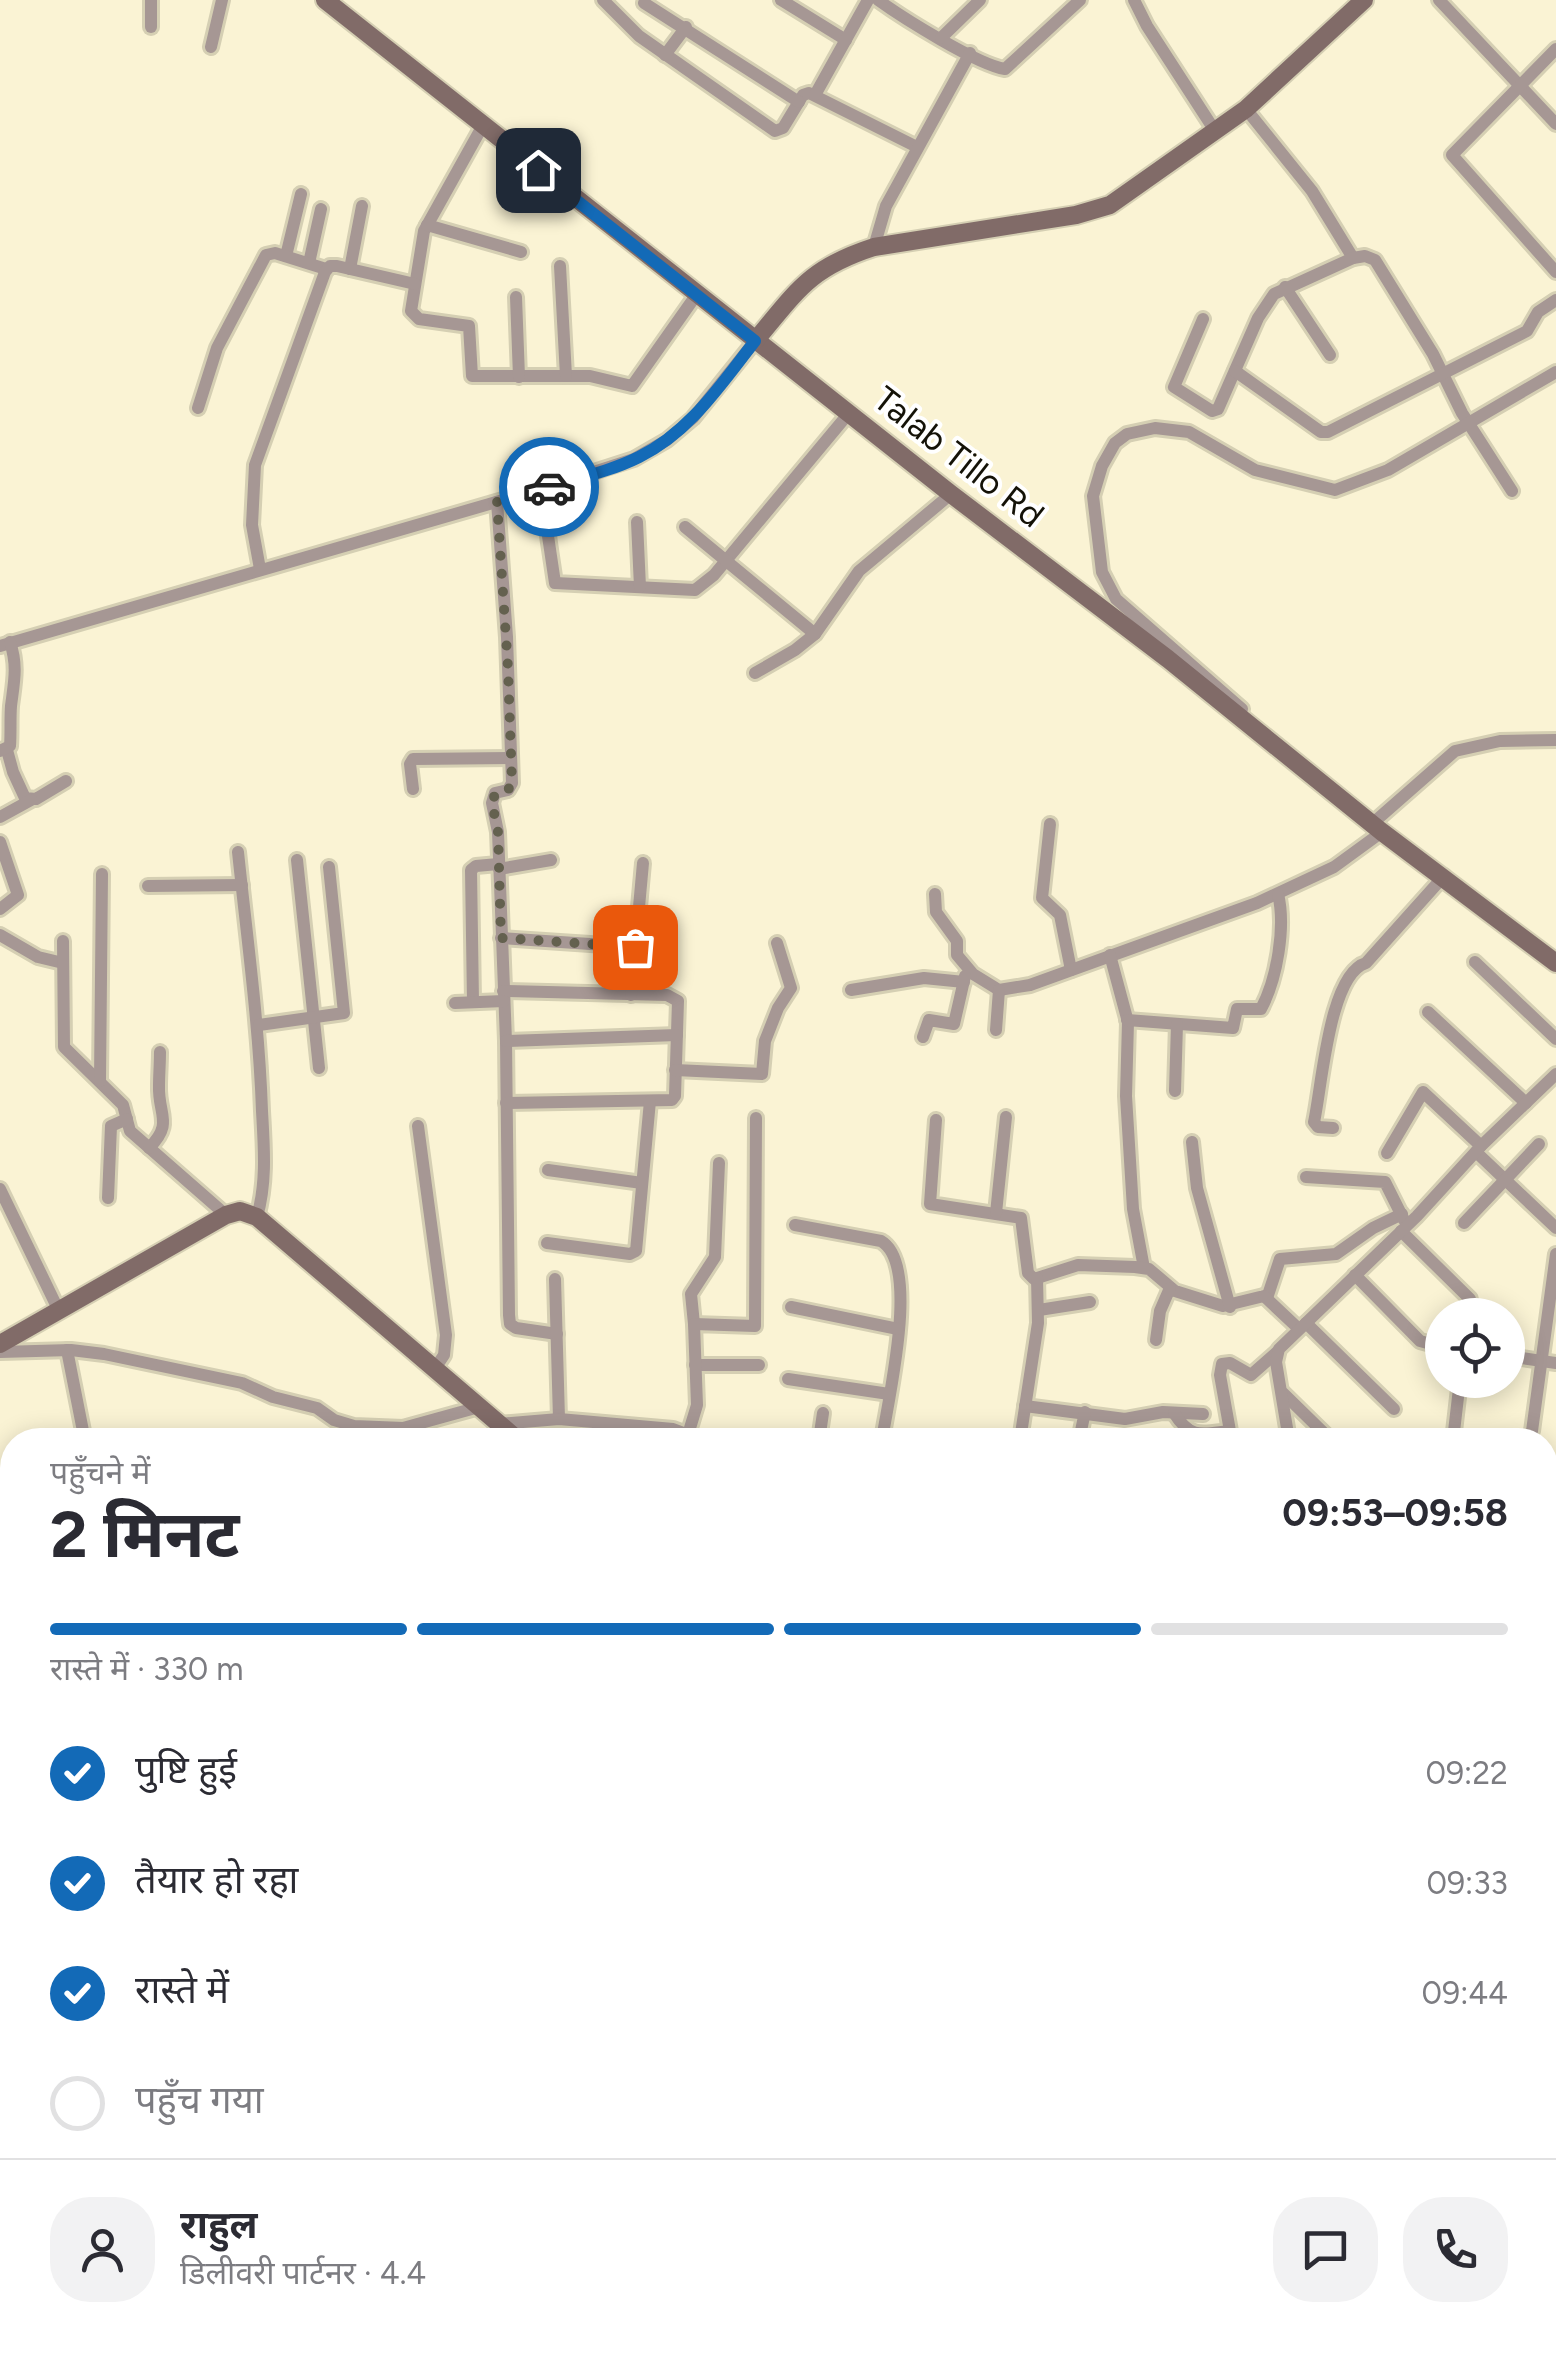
<!DOCTYPE html>
<html lang="hi">
<head>
<meta charset="utf-8">
<style>
  :root { --surface:#fff; --page:#f2f2f3; --text:#2b2b33; --muted:#7c7c81; --line:#e1e1e2; --accent:#136ab7 }
  body { margin:0; font-family:Figtree,"Noto Sans Devanagari",sans-serif; background:var(--page); color:var(--text); height:100vh; display:flex; flex-direction:column; font-size:38px; white-space:nowrap }
  * { box-sizing:border-box; margin:0 }
  p { font-size:32px; color:var(--muted) }
  .icon { flex:none; width:55px; height:55px; fill:none; stroke:currentColor; stroke-width:2; stroke-linecap:round; stroke-linejoin:round }
  .map { position:relative; flex:1; overflow:hidden }
  .drawer { position:absolute; left:0px; top:1428px; width:1558px; height:932px; display:flex; flex-direction:column; background:var(--surface); border-radius:40px 40px 0 0; box-shadow:0 5px 25px #0003 }
  .drawer>* { flex:none }
  .fabs { position:absolute; left:1425px; top:1298px; display:grid; gap:20px }
  .fabs a { display:grid; place-items:center; width:100px; height:100px; border-radius:50%; background:var(--surface); box-shadow:0 5px 25px #0003; font-size:50px }
  .pin { position:absolute; display:grid; place-items:center; width:85px; height:85px; color:#fff; margin:-42px; border-radius:20px; box-shadow:0 5px 15px #0006 }
  .courier { position:absolute; display:grid; place-items:center; width:100px; height:100px; margin:-50px; border:8px solid #136ab7; border-radius:50%; background:#fff; color:#222; box-shadow:0 2px 12px #0007 }
  .summary em { font-style:normal; font-weight:700 }
  .summary div { display:flex; flex-direction:column-reverse }
  .summary { display:flex; align-items:center; justify-content:space-between; height:170px; padding:0 50px }
  h1 { font-size:65px; font-weight:700; line-height:75px }
  .bar { display:grid; grid-template-columns:repeat(4,1fr); gap:15px 10px; align-content:center; height:120px; padding:0 50px }
  .bar i { height:12px; border-radius:8px; background:var(--line) }
  .bar .selected { background:var(--accent) }
  .bar p { grid-column:span 4 }
  .line { display:flex; align-items:center; gap:25px; padding:0 50px; border-top:2px solid var(--line) }
  .line div { flex:1 }
  .round { display:grid; place-items:center; flex:none; width:105px; height:105px; border-radius:40px; background:var(--page) }
  ol { padding:0 50px; list-style:none }
  li { display:flex; align-items:center; gap:30px; height:110px }
  li p { margin-inline-start:auto }
  li .icon { padding:10px; border-radius:50%; background:var(--accent); color:#fff; stroke-width:4 }
  li:last-child { color:var(--muted) }
  li i { width:55px; height:55px; border:5px solid var(--line); border-radius:50% }
  .map>svg:first-child { display:block }
</style>
</head>
<body>
<div class="map">
<svg width="1556" height="2358" viewBox="0 0 1556 2358">
  <rect width="100%" height="100%" fill="#faf3d4"/>
  <g fill="none" stroke-linecap="round" stroke-linejoin="round">
    <g stroke="#d5cfb3" stroke-width="18">
      <g id="street">
        <polyline points="603,0 639,36 775,131 783,128 803,95 809,93 917,147"/>
        <polyline points="781,0 846,40"/>
        <path d="M878 0C903 18 978 65 1005 69L1080 0"/>
        <polyline points="1134,0 1147,26 1215,131"/>
        <polyline points="1439,0 1556,124"/>
        <polyline points="644,3 799,102"/>
        <polyline points="151,27 151,0"/>
        <polyline points="941,38 980,0"/>
        <polyline points="211,47 222,0"/>
        <polyline points="1556,49 1452,155 1556,272"/>
        <polyline points="665,55 686,27"/>
        <polyline points="815,95 868,0"/>
        <polyline points="1246,109 1312,191 1353,258"/>
        <polyline points="482,127 424,231 411,311 419,319 469,326 472,376 590,376 632,386 697,294"/>
        <polyline points="427,225 521,252"/>
        <polyline points="874,247 886,206 970,53"/>
        <polyline points="286,256 301,194"/>
        <polyline points="309,263 321,209"/>
        <polyline points="560,266 566,376"/>
        <polyline points="350,269 362,206"/>
        <polyline points="1285,287 1330,355"/>
        <polyline points="516,297 519,377"/>
        <polyline points="1203,319 1174,387 1212,411 1218,409 1258,318 1274,294 1353,258 1365,256 1375,260 1433,354 1462,413 1512,491"/>
        <polyline points="1235,371 1321,432 1328,432 1527,331 1538,312 1556,300"/>
        <polyline points="198,408 217,348 266,255 275,253 326,269"/>
        <polyline points="541,489 555,583 695,590 714,575 849,413"/>
        <polyline points="497,502 507,637 512,783 508,790 495,793 492,803 498,832 506,1041 509,1315 510,1324 516,1328 557,1334"/>
        <polyline points="637,522 640,587"/>
        <polyline points="685,527 815,634"/>
        <polyline points="260,569 252,525 255,465 325,272 330,266 337,266 415,284"/>
        <polyline points="0,646 541,489 634,459 667,440 693,418 755,341"/>
        <polyline points="755,673 795,650 815,634 859,571 951,494"/>
        <polyline points="1242,709 1116,599 1102,572 1093,496 1102,466 1115,443 1127,434 1155,428 1189,432 1255,470 1335,490 1388,470 1556,372"/>
        <polyline points="7,750 13,772 25,798 36,799 66,781"/>
        <path d="M0 751 10 746C11 733 10 719 11 706 14 682 18 666 10 642"/>
        <polyline points="413,789 410,764 413,759 511,758"/>
        <polyline points="0,817 31,800"/>
        <polyline points="1373,823 1455,751 1500,741 1556,740"/>
        <polyline points="1050,824 1042,898 1060,915 1071,970"/>
        <polyline points="0,842 18,895 0,909"/>
        <path d="M238 852C247 938 259 1024 262 1111 264 1147 267 1182 257 1217"/>
        <polyline points="297,860 319,1068"/>
        <polyline points="499,869 551,860"/>
        <polyline points="148,886 242,885"/>
        <polyline points="935,894 936,912 957,941 957,955 973,974 999,990 1030,985 1257,903 1334,867 1382,832"/>
        <polyline points="0,935 38,957 63,963"/>
        <polyline points="501,938 635,947"/>
        <polyline points="63,941 64,1047 123,1105 130,1131 226,1215"/>
        <polyline points="1110,955 1128,1022 1126,1096 1133,1209 1144,1268"/>
        <polyline points="1475,962 1556,1039"/>
        <polyline points="851,990 924,978 964,982"/>
        <polyline points="503,991 667,995 678,1001 675,1096 672,1100 506,1103"/>
        <polyline points="631,995 643,863"/>
        <polyline points="473,1002 471,870 476,866 498,864"/>
        <polyline points="455,1003 504,1001"/>
        <polyline points="1428,1012 1526,1103"/>
        <path d="M1127 1020 1233 1028 1237 1009H1261C1277 979 1286 927 1278 894"/>
        <polyline points="259,1025 344,1013 329,867"/>
        <polyline points="996,1030 999,990"/>
        <polyline points="923,1037 929,1020 954,1024 965,976"/>
        <polyline points="506,1041 677,1035"/>
        <polyline points="675,1070 762,1074 765,1041 778,1008 791,988 777,943"/>
        <polyline points="100,1081 102,874"/>
        <polyline points="1175,1091 1177,1024"/>
        <polyline points="936,1120 930,1204 1021,1218 1028,1273 1034,1279 1078,1265 1135,1267 1149,1269 1175,1291 1223,1306 1268,1295 1280,1259 1336,1254 1373,1228 1402,1214"/>
        <polyline points="418,1126 446,1335 444,1355 434,1370"/>
        <path d="M1333 1128 1318 1127 1314 1122C1322 1086 1329 974 1366 963L1444 876"/>
        <polyline points="1192,1142 1197,1188 1230,1307"/>
        <path d="M149 1148C174 1123 158 1115 159 1086 159 1075 160 1064 160 1052"/>
        <polyline points="1476,1152 1556,1228"/>
        <polyline points="1387,1153 1423,1092 1481,1146"/>
        <polyline points="548,1170 642,1183"/>
        <polyline points="1306,1177 1385,1182 1404,1220"/>
        <polyline points="0,1189 58,1309"/>
        <polyline points="108,1198 111,1126 127,1119"/>
        <polyline points="996,1213 1006,1117"/>
        <polyline points="1464,1223 1539,1144"/>
        <path d="M795 1225 881 1241C921 1264 888 1399 882 1440"/>
        <polyline points="1401,1231 1470,1299"/>
        <polyline points="547,1243 630,1254 636,1251 650,1101"/>
        <polyline points="1355,1275 1420,1341 1442,1347"/>
        <polyline points="555,1279 559,1419"/>
        <polyline points="1264,1296 1299,1329"/>
        <polyline points="791,1307 898,1329"/>
        <polyline points="1039,1310 1090,1302"/>
        <polyline points="1306,1323 1394,1409"/>
        <polyline points="694,1324 691,1294 715,1257 719,1163"/>
        <polyline points="1156,1340 1160,1311 1170,1288"/>
        <polyline points="67,1350 83,1431"/>
        <polyline points="0,1352 71,1350 104,1354 242,1383 273,1397 317,1408 334,1420 354,1426 403,1428 479,1407"/>
        <polyline points="1508,1356 1556,1363"/>
        <polyline points="695,1365 759,1365"/>
        <polyline points="788,1379 889,1394"/>
        <polyline points="1283,1393 1331,1440"/>
        <polyline points="1025,1406 1125,1419 1163,1412 1203,1414"/>
        <path d="M1174 1413C1191 1440 1202 1434 1230 1431L1220 1375 1222 1364 1230 1363 1251 1375 1277 1352"/>
        <polyline points="499,1424 559,1419 673,1429 681,1432 689,1440"/>
        <polyline points="1532,1431 1556,1254"/>
        <polyline points="687,1438 697,1405 694,1324 755,1326 756,1118"/>
        <polyline points="819,1440 823,1413"/>
        <polyline points="1020,1440 1038,1323 1037,1278"/>
        <polyline points="1079,1440 1085,1412"/>
        <polyline points="1289,1440 1276,1362 1279,1349 1417,1216 1481,1146 1556,1074"/>
        <polyline points="1453,1440 1460,1380"/>
        <polyline points="1552,1545 1556,1507"/>
        <polyline points="1545,1598 1556,1598"/>
        <polyline points="0,1640 12,1638"/>
        <polyline points="0,1775 12,1774"/>
        <polyline points="0,1835 8,1834"/>
        <polyline points="0,1909 12,1907"/>
        <polyline points="1545,2030 1556,2028"/>
        <polyline points="0,2060 12,2062"/>
        <polyline points="1545,2084 1556,2082"/>
        <polyline points="1545,2164 1556,2163"/>
        <polyline points="1545,2226 1556,2225"/>
        <polyline points="0,2232 12,2231"/>
        <polyline points="1545,2298 1556,2296"/>
        <polyline points="0,2318 12,2293"/>
        <polyline points="1036,2348 1037,2358"/>
        <polyline points="1170,2348 1224,2358"/>
        <polyline points="1498,2348 1500,2358"/>
        <polyline points="19,2358 24,2348"/>
        <polyline points="544,2358 546,2348"/>
        <polyline points="602,2358 604,2348"/>
        <polyline points="655,2358 657,2348"/>
        <polyline points="915,2358 916,2348"/>
        <polyline points="1005,2358 1006,2348"/>
        <polyline points="1261,2358 1264,2348"/>
      </g>
    </g>
    <g stroke="#d5cfb3" stroke-width="22">
      <g id="secondary">
        <polyline points="325,0 951,494 1168,659 1382,832 1556,963"/>
        <path d="M755 341C797 291 809 268 874 247L1076 215 1110 205 1246 109 1364 0"/>
        <polyline points="0,1344 226,1215 240,1211 257,1217 518,1440"/>
        <polyline points="1545,1803 1556,1803"/>
        <polyline points="0,2161 12,2177"/>
        <polyline points="147,2348 155,2358"/>
      </g>
    </g>
    <use href="#street" stroke="#a69794" stroke-width="12"/>
    <use href="#secondary" stroke="#816b68" stroke-width="18"/>
  </g>
  <g fill="none" stroke-linecap="round" stroke-linejoin="round">
    <polyline stroke="#64614f" stroke-width="10" stroke-dasharray="0 18" points="549,487 497,502 508,668 512,783 508,790 495,794 492,803 498,832 501,938 635,947"/>
    <path stroke="#136ab7" stroke-width="12" d="M538 170 755 341C721 384 690 432 639 457 611 471 579 478 549 487"/>
  </g>
  <g text-anchor="middle" stroke-width="8" stroke-linejoin="round" paint-order="stroke">
    <g font-size="35" fill="#141207" stroke="#fff">
      <text transform="translate(959 457) rotate(38)" y="12">Talab Tillo Rd</text>
    </g>
  </g>
</svg>
<div class="fabs">
<a><svg class="icon" aria-label="locate" viewBox="0 0 24 24"><circle cx="12" cy="12" r="6"/><path d="M12 2v4M12 18v4M2 12h4M18 12h4"/></svg></a>
</div>
<div class="pin" style="left:635px;top:947px;background:#ea580c"><svg class="icon" aria-label="bag" viewBox="0 0 24 24"><path d="M5 8h14l-1 12H6zM9 8a3 3 0 0 1 6 0"/></svg></div>
<div class="pin" style="left:538px;top:170px;background:#1f2937"><svg class="icon" aria-label="home" viewBox="0 0 24 24"><path d="M3 11l9-7 9 7M6 9v11h12V9"/></svg></div>
<div class="courier" style="left:549px;top:487px"><svg class="icon" aria-label="car" viewBox="0 0 24 24"><path d="M5 17H2v-5l4-1 3-4h7l3 4 3 1v5h-3M9 17h6M6 11h13"/><circle cx="7" cy="17" r="2"/><circle cx="17" cy="17" r="2"/></svg></div>
<section class="drawer">
<div class="summary"><div><h1>2 मिनट</h1><p>पहुँचने में</p></div><em>09:53–09:58</em></div>
<div class="bar"><i class="selected"></i><i class="selected"></i><i class="selected"></i><i></i><p>रास्ते में · 330 m</p></div>
<ol>
<li><svg class="icon" aria-label="check" viewBox="0 0 24 24"><path d="M5 12l5 5 9-10"/></svg>पुष्टि हुई<p>09:22</p></li>
<li><svg class="icon" aria-label="check" viewBox="0 0 24 24"><path d="M5 12l5 5 9-10"/></svg>तैयार हो रहा<p>09:33</p></li>
<li><svg class="icon" aria-label="check" viewBox="0 0 24 24"><path d="M5 12l5 5 9-10"/></svg>रास्ते में<p>09:44</p></li>
<li><i></i>पहुँच गया</li>
</ol>
<div class="line" style="height:180px"><a class="round"><svg class="icon" aria-label="person" viewBox="0 0 24 24"><circle cx="12" cy="8" r="4"/><path d="M4 21q1-7 8-7t8 7"/></svg></a><div><b>राहुल</b><p>डिलीवरी पार्टनर · 4.4</p></div><a class="round"><svg class="icon" aria-label="chat" viewBox="0 0 24 24"><path d="M4 5h16v11H9l-5 4z"/></svg></a><a class="round"><svg class="icon" aria-label="phone" viewBox="0 0 24 24"><path d="M5 4h4l2 5-3 2q2 4 5 5l2-3 5 2v4C11 20 4 13 5 4z"/></svg></a></div>
</section>
</div>
</body>
</html>
